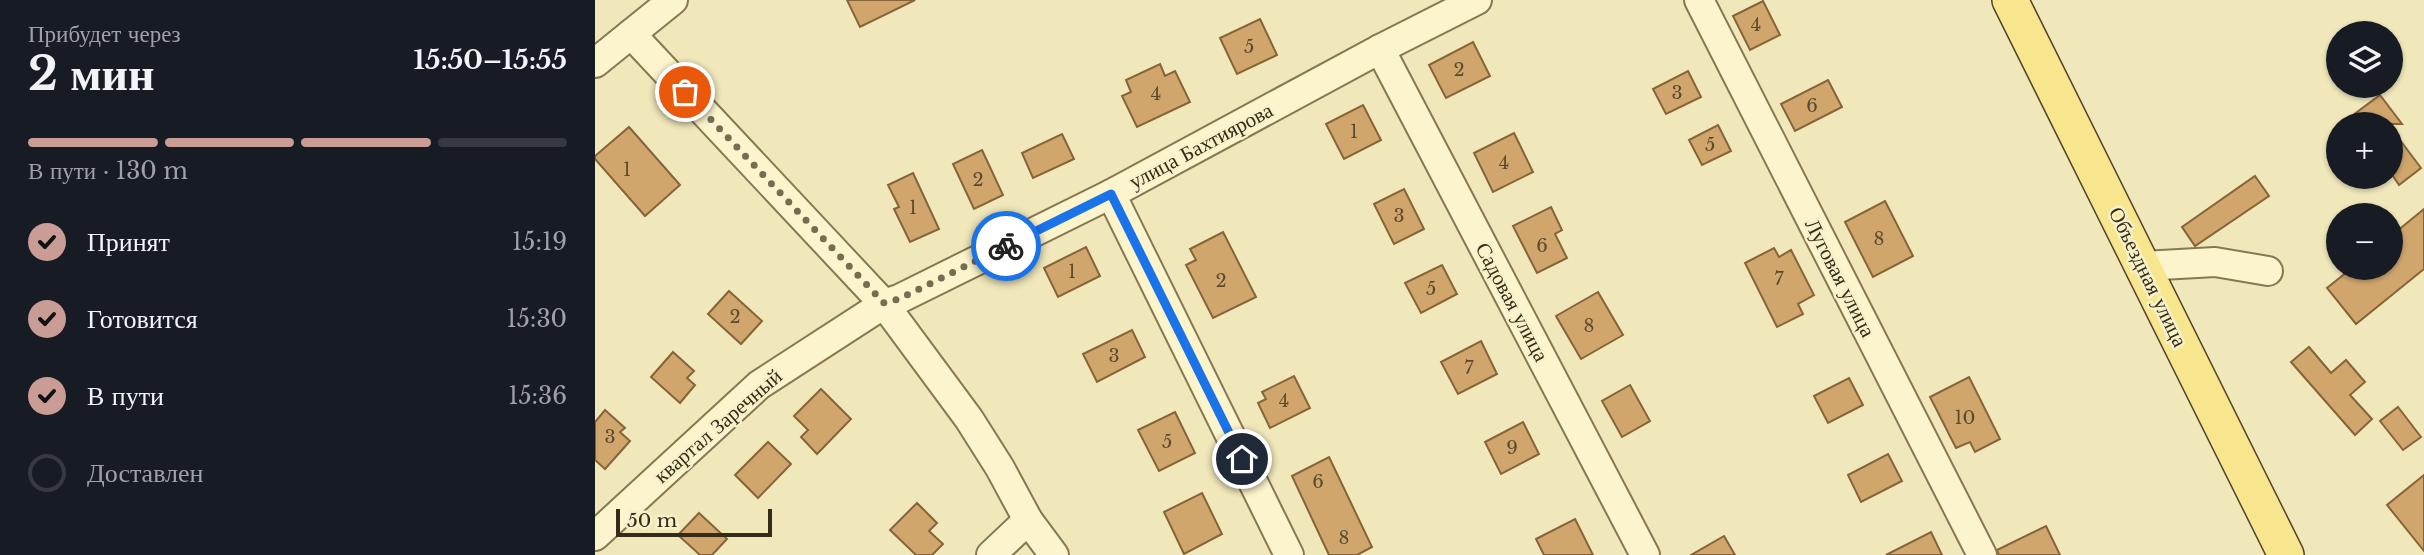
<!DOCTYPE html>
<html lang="ru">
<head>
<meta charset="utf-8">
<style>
  :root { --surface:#171b24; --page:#20242c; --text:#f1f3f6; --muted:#9ea1a6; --line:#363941; --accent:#c99c96 }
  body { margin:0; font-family:"Libre Baskerville",serif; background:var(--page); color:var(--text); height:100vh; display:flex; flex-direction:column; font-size:26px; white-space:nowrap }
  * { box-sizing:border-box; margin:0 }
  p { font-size:23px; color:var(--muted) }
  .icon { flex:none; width:38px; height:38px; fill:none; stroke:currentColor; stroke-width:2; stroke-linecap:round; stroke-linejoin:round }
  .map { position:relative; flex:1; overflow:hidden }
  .sheet { display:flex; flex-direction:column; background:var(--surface); width:595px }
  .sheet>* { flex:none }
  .controls { position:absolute; left:1731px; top:21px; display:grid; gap:14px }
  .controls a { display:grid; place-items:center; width:77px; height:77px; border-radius:50%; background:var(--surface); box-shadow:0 2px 5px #0004; font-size:35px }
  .scale { position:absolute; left:21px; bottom:18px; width:156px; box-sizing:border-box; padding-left:7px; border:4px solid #352b19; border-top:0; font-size:19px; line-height:24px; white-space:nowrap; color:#352b19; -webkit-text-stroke:5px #f7f1c9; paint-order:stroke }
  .pin { position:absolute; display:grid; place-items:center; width:60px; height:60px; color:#fff; margin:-30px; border:4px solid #fff; border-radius:50%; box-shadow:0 2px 7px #0007 }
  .courier { position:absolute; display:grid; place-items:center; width:70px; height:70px; margin:-35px; border:5px solid #1a73e8; border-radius:50%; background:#fff; color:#222; box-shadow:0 2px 9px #0007 }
  .head em { font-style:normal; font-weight:700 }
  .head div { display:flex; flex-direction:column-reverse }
  .head { display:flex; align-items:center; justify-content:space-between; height:119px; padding:0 28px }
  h1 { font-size:46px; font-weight:700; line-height:52px }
  .bar { display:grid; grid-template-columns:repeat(4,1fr); gap:10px 7px; align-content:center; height:84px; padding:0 28px }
  .bar i { height:9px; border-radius:5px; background:var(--line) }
  .bar .selected { background:var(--accent) }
  .bar p { grid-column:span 4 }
  ol { padding:0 28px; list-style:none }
  li { display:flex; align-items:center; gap:21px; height:77px }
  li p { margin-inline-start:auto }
  li .icon { padding:7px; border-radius:50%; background:var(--accent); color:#111; stroke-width:4 }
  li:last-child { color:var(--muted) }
  li i { width:38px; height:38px; border:4px solid var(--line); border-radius:50% }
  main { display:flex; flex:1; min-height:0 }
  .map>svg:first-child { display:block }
</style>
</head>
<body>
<main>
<section class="sheet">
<div class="head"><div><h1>2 мин</h1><p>Прибудет через</p></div><em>15:50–15:55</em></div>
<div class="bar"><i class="selected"></i><i class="selected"></i><i class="selected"></i><i></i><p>В пути · 130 m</p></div>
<ol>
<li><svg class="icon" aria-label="check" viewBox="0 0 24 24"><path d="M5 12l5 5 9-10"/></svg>Принят<p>15:19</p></li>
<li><svg class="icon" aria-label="check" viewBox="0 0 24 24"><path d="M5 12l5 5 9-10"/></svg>Готовится<p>15:30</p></li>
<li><svg class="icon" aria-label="check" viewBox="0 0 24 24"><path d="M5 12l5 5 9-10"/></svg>В пути<p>15:36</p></li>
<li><i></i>Доставлен</li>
</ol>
</section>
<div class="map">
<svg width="1829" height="555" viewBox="0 0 1829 555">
  <rect width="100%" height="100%" fill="#f0e8ba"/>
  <g fill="#d0a66d" stroke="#876438" stroke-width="2">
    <polygon points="252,0 320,0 265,27"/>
    <polygon points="1168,1 1185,35 1155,50 1138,16"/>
    <polygon points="665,19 682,55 642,74 625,38"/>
    <polygon points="878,42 895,76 851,98 834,65"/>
    <polygon points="565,64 570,76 580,71 595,102 542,127 527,96 536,92 531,80"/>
    <polygon points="1093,71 1106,97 1071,114 1058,89"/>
    <polygon points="1233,80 1247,107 1200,131 1186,104"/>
    <polygon points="1785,95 1807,124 1746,124"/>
    <polygon points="768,105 786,140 749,159 731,124"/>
    <polygon points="1123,125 1136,151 1107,165 1094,140"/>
    <polygon points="34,127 85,185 50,216 0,159 0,156"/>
    <polygon points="1796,128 1826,168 1804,185 1796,173"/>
    <polygon points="919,133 938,172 898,192 879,153"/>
    <polygon points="467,134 479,159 438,178 427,153"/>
    <polygon points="387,150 408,195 379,209 358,164"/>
    <polygon points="318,173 344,229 315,242 299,209 304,207 293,185"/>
    <polygon points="1660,176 1674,196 1600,246 1587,227"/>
    <polygon points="809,189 829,229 799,244 779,204"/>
    <polygon points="1290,201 1318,256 1278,277 1250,222"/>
    <polygon points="956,207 967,230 960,234 972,258 942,273 918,226"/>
    <polygon points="1829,209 1829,269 1761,324 1732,288 1757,268 1796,268 1796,236"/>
    <polygon points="628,232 661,297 618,318 591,265 601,260 595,249"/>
    <polygon points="491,247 505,276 463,297 449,268"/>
    <polygon points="1179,248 1184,257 1196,250 1219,295 1203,304 1208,314 1182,327 1150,263"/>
    <polygon points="847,265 862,294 826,313 810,283"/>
    <polygon points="134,291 167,321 146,344 113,314"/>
    <polygon points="1003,292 1028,335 986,359 961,316"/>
    <polygon points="537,330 550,357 502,382 488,354"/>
    <polygon points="886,341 902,374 863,394 846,362"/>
    <polygon points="1714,347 1736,373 1751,360 1770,382 1755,395 1777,419 1760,435 1696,362"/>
    <polygon points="78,352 99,371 92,378 100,385 85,403 56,377"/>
    <polygon points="699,376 715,408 675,428 663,403 671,399 667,392"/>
    <polygon points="1374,377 1405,439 1380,452 1375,442 1361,448 1335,397"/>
    <polygon points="1254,378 1268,405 1233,423 1219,396"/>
    <polygon points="1035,385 1055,421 1027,437 1007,401"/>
    <polygon points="226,389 256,419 222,454 206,437 213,430 199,416"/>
    <polygon points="1803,407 1826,437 1808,450 1785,421"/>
    <polygon points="10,410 30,428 25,432 35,441 10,469 0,460 0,422"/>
    <polygon points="580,412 600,453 564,471 543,430"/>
    <polygon points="928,422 944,454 906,474 890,442"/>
    <polygon points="173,442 196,464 163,498 140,475"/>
    <polygon points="1293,454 1307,481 1266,502 1253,475"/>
    <polygon points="734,457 777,547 762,555 734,555 697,476"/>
    <polygon points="1829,475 1829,551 1792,505"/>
    <polygon points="607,493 627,534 589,554 569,512"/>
    <polygon points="322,503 342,523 334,531 348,544 337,555 321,555 295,530"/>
    <polygon points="104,513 132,539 117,555 105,555 83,535"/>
    <polygon points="980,519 998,555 949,555 941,539"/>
    <polygon points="1451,526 1465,555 1404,555 1402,550"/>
    <polygon points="1336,532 1347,555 1291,555"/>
    <polygon points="1129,536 1140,555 1096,555"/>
  </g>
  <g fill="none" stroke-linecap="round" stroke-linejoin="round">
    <g stroke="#877753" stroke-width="32">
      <g id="minor">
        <polyline points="1104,0 1387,555"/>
        <polyline points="36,34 289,304 374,419 405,468 433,520 459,555"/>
        <polyline points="785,49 1050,555"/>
        <polyline points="0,63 78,0"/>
        <polyline points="516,194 694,555"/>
        <polyline points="1548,266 1620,262 1673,271"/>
        <polyline points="0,536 164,385 289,304 304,299 516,194 785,49 882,0"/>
        <polyline points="396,555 433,520"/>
      </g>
    </g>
    <g stroke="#544329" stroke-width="38">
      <polyline id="major" points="1415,0 1691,555"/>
    </g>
    <use href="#minor" stroke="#fbf4cd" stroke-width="28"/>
    <use href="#major" stroke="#f7e68d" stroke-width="35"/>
  </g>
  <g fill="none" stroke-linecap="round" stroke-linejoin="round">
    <polyline stroke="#766d51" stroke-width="7" stroke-dasharray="0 12.6" points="90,92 289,303 304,299 411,246"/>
    <polyline stroke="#1a73e8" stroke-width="9" points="411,246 516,194 647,459"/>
  </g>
  <g text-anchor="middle" stroke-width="5" stroke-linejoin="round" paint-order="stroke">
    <g font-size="18" fill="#5c4a2e">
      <text x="1161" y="31">4</text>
      <text x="654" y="53">5</text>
      <text x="864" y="76">2</text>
      <text x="1082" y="99">3</text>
      <text x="561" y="100">4</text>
      <text x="1217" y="112">6</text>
      <text x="759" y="138">1</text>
      <text x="1115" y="151">5</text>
      <text x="909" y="169">4</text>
      <text x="32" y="176">1</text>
      <text x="383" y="186">2</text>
      <text x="318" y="214">1</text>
      <text x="804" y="222">3</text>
      <text x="1284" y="245">8</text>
      <text x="947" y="252">6</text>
      <text x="477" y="278">1</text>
      <text x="1184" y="285">7</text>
      <text x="626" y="287">2</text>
      <text x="836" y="295">5</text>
      <text x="140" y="323">2</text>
      <text x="994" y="332">8</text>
      <text x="519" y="362">3</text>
      <text x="874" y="374">7</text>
      <text x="689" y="407">4</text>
      <text x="1370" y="424">10</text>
      <text x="15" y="443">3</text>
      <text x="572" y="448">5</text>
      <text x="917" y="454">9</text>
      <text x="723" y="488">6</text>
      <text x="749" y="544">8</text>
    </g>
    <g font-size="21" fill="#352b19" stroke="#f7f1c9">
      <text transform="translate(606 146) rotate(-28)" y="7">улица Бахтиярова</text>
      <text transform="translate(1553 277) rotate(64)" y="7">Объездная улица</text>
      <text transform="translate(1245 278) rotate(63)" y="7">Луговая улица</text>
      <text transform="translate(917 302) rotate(62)" y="7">Садовая улица</text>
      <text transform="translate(123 426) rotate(-41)" y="7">квартал Заречный</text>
    </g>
  </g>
</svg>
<div class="controls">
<a><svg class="icon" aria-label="layers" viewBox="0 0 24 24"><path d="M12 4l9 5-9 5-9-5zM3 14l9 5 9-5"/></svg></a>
<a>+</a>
<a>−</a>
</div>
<div class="scale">50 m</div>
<div class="pin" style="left:90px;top:92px;background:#ea580c"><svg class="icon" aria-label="bag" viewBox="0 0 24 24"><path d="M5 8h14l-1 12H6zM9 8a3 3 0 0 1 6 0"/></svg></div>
<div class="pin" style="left:647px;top:459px;background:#1f2937"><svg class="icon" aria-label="home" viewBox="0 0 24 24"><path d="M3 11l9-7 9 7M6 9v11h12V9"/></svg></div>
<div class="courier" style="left:411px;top:246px"><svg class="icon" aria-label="bike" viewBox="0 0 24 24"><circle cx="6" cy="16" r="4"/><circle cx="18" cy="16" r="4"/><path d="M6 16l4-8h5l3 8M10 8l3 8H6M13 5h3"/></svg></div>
</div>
</main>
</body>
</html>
